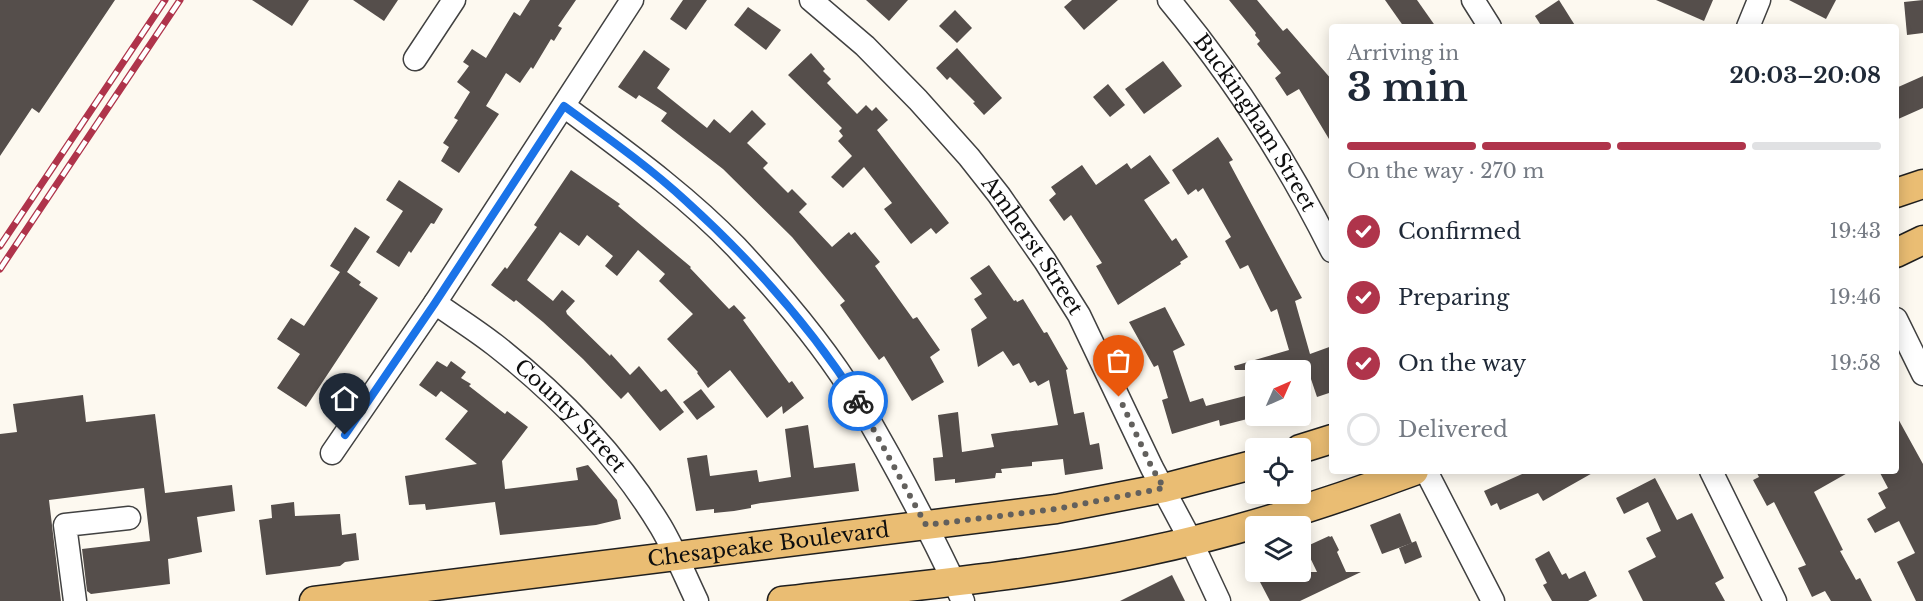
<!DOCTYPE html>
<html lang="en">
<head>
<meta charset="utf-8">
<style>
  :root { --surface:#fff; --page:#f2f2f3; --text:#1f2937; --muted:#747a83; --line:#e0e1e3; --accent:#af344b }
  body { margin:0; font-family:"Libre Baskerville",serif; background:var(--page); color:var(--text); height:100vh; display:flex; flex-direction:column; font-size:22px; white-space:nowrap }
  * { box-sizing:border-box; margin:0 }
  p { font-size:20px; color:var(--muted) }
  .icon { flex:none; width:33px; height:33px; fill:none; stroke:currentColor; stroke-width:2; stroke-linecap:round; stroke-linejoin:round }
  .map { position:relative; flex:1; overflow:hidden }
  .sheet { position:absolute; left:1329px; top:24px; width:570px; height:450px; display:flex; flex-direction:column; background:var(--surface); border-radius:6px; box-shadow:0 3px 15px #0003 }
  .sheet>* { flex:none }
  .needle { width:39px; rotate:45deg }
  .buttons { position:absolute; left:1245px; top:360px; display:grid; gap:12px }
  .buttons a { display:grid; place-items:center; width:66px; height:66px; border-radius:6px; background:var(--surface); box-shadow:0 3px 15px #0003; font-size:30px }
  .pin { position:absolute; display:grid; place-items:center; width:51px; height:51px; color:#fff; margin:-62px -26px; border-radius:50% 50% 50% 0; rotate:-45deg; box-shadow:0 0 6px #0007 }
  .pin .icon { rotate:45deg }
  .courier { position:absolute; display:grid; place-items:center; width:60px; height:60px; margin:-30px; border:4px solid #1a73e8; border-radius:50%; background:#fff; color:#222; box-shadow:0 2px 8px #0007 }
  .summary em { font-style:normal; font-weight:700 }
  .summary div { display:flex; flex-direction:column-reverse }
  .summary { display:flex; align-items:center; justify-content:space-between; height:102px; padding:0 18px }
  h1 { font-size:39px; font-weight:700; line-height:45px }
  .bar { display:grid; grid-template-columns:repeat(4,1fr); gap:9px 6px; align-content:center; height:72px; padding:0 18px }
  .bar i { height:8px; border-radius:4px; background:var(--line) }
  .bar .current { background:var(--accent) }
  .bar p { grid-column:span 4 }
  ol { padding:0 18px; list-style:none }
  li { display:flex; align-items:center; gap:18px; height:66px }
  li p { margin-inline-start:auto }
  li .icon { padding:6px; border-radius:50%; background:var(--accent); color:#fff; stroke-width:4 }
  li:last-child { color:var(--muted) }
  li i { width:33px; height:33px; border:3px solid var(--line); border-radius:50% }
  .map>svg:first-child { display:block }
</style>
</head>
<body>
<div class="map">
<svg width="1923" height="601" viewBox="0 0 1923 601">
  <rect width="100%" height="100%" fill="#fdf9f0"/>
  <g fill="#554e4b">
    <polygon points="0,0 115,0 39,113 32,108 0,156"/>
    <polygon points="252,0 309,0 292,26"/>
    <polygon points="353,0 398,0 384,21"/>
    <polygon points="530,0 576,0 558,26 562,28 554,41 551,39 533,69 531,67 520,83 506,73 486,106 499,114 459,173 441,161 449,147 443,143 458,120 454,118 470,92 457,82 469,66 463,62 472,49 486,58 514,12 520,16"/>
    <polygon points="683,0 707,0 686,30 670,19"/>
    <polygon points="866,0 908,0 889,21"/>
    <polygon points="1072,0 1118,0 1084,30 1064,7"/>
    <polygon points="1229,0 1257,0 1283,31 1287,28 1332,80 1332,144 1299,89 1287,96 1275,78 1281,73 1257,44 1260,41 1255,35 1256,33"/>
    <polygon points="1385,0 1417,0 1436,27 1404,27"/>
    <polygon points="1559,0 1576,27 1542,27 1535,16"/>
    <polygon points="1656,0 1713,0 1704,21"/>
    <polygon points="1789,0 1836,0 1826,19"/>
    <polygon points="1923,0 1923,33 1907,35 1904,2"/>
    <polygon points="748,7 781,30 766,50 734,25"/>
    <polygon points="955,10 972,28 957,43 939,26"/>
    <polygon points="957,48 1002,98 984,115 973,103 975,102 950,77 947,80 936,68"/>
    <polygon points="644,50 670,69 657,88 707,128 714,119 730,133 752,110 766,124 747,143 768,163 763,168 788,193 792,189 807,204 799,212 832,247 849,232 851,235 855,232 880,262 875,266 913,319 917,317 940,350 930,357 944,382 912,401 884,356 879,360 840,305 845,301 792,237 723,169 661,121 667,113 639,95 636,99 618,87"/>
    <polygon points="811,53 825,69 823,71 831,79 827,83 857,114 866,105 872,111 876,107 888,120 877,130 949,223 936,234 931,228 911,244 884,209 892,203 864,167 843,188 831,177 852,156 838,141 843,136 839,131 842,128 788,75"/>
    <polygon points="1163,61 1182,86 1144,114 1125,89"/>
    <polygon points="1923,76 1923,108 1896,120 1896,88"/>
    <polygon points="1108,84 1125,105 1110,117 1093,97"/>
    <polygon points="1218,137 1233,160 1229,162 1231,166 1302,298 1295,301 1310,354 1332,346 1332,392 1317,397 1308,370 1235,370 1234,366 1289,350 1277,309 1271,312 1248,265 1240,269 1225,241 1231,237 1203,188 1198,192 1196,189 1188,195 1172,170"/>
    <polygon points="1150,155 1170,183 1144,200 1172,241 1176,238 1188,257 1180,262 1181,264 1118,305 1096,266 1102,263 1071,215 1064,221 1049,200 1056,194 1051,187 1082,165 1096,185 1127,163 1131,169"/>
    <polygon points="571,170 620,204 618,206 691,267 690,268 729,309 734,305 746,318 743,320 789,383 792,381 804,398 783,414 782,406 767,418 730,370 708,388 697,373 698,372 667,339 693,314 659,281 665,274 638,250 617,276 605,266 613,256 587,235 579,246 560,232 527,280 553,301 562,290 575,301 566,311 567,314 610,356 611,354 630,375 639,366 661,392 666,389 684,412 660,431 628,392 621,399 583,359 543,322 516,300 514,302 491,285 505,267 507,269 537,227 534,225"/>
    <polygon points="399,180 443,209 434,224 431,223 411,253 409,251 399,267 376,252 403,211 386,200"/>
    <polygon points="355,227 370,237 347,272 361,282 359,285 378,298 306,407 277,388 300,354 277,339 291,318 304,326 340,272 330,266"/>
    <polygon points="989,265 1014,301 1016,300 1017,302 1023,299 1044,333 1047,332 1068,369 1066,370 1074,414 1084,412 1090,445 1099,443 1103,469 1065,475 1063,459 1032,462 1032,466 1001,469 1002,473 996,473 995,478 955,483 955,479 935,481 933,458 943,457 938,415 958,412 962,452 994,447 991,434 1058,425 1049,380 1038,386 1035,381 1030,383 1019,363 1013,366 1003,351 978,367 971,329 987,318 974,299 982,294 970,278"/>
    <polygon points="1165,307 1185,345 1173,351 1190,402 1203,398 1206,406 1249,395 1255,417 1220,426 1219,420 1172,434 1162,400 1168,398 1158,365 1154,367 1129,322"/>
    <polygon points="437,361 447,367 451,361 466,372 461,378 471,384 469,386 505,414 507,411 528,427 502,461 505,489 578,480 576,468 588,465 617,500 621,519 596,525 500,535 495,502 426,510 425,504 409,505 405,476 477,464 445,439 468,411 441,391 436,397 419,385"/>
    <polygon points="701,389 715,407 697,420 683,402"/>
    <polygon points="83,395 86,422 155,414 165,493 232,485 235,511 197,517 202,552 168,559 170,584 91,594 87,591 82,549 150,541 144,488 49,500 61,601 0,601 0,434 17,432 13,404"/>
    <polygon points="1896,415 1923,464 1923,601 1916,601 1897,562 1915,553 1899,521 1875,533 1867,519 1886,508 1878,493 1888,488 1879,471 1896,471"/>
    <polygon points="808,425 814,468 855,463 859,491 761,503 751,505 751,508 734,511 714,513 714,509 696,511 687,458 707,455 710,476 757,470 759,482 791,477 785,429"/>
    <polygon points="1529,471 1596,471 1543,501 1538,493 1500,510 1497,503 1491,506 1484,491"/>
    <polygon points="1756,471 1851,471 1814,492 1843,550 1840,551 1856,580 1860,578 1872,601 1831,601 1825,591 1812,597 1798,568 1806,565 1774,502 1767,506 1753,480 1759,477"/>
    <polygon points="1655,478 1677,520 1692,513 1724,578 1715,583 1725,601 1643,601 1628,571 1656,557 1646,538 1661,531 1648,502 1624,514 1616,498"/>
    <polygon points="294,502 295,516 340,514 342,535 356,533 359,560 345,562 340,566 266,575 259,520 272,518 271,505"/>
    <polygon points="1400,513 1412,543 1382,554 1370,525"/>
    <polygon points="1329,536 1330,537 1332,536 1339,550 1337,552 1346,572 1361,572 1300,601 1270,601 1260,582 1281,572 1317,572 1305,547"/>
    <polygon points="1416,541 1422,557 1405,564 1399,548"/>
    <polygon points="1549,551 1562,575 1566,573 1569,579 1585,571 1597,596 1588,601 1552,601 1543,585 1547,583 1535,559"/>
    <polygon points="1172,575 1185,601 1120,601"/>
  </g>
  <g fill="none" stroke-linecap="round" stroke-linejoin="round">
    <g stroke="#414141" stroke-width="25">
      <g id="minor">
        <path id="s1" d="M811 0 865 46 918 100 969 157 999 195 1045 261 1079 315 1152 468 1191 541 1219 601"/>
        <path id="s2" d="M1169 0C1233 77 1287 161 1332 251"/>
        <polyline points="1473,0 1490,27"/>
        <polyline points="1748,27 1759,0"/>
        <polyline points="415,59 454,0"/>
        <path d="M564 106C623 150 685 194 736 247 780 294 824 345 857 400 896 465 931 533 963 601"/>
        <path id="s3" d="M435 303C455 317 476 330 495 345 560 396 618 456 661 527 675 551 685 576 697 601"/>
        <polyline points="1896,319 1923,374"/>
        <polyline points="332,453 435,303 632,0"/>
        <polyline points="1426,471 1493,601"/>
        <polyline points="1711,471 1775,601"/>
        <polyline points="75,601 65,525 129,518"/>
      </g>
    </g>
    <g stroke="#1f1f1f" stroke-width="31">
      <g id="major">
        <polyline points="1896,193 1923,184"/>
        <polyline points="1896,253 1923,240"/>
        <polyline points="1300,449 1332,439"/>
        <path id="s4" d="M314 601 1056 509 1164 488 1256 464"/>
        <path d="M782 601C901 587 1026 577 1143 552 1236 533 1325 504 1414 471"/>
      </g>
    </g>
    <use href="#minor" stroke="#fff" stroke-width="22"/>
    <use href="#major" stroke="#eabd73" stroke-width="28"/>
    <g stroke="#af344b" stroke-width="7">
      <g id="rail">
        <polyline points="0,246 165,0"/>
        <polyline points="0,269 180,0"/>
      </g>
    </g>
    <use href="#rail" stroke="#fff" stroke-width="4.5" stroke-dasharray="14" stroke-linecap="butt"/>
  </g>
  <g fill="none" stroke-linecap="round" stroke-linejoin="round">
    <polyline stroke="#62605d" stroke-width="6" stroke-dasharray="0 10.8" points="858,401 926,525 1056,509 1164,488 1152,468 1119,397"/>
    <path stroke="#1a73e8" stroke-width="8" d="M345 435 435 303 564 106C605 136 648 166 686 201 751 260 811 327 858 401"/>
  </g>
  <g text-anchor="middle" stroke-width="6" stroke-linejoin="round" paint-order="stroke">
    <g font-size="21" fill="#0e0e0e" stroke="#fff">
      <text dy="7" stroke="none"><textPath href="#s2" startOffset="150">Buckingham Street</textPath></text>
      <text dy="7" stroke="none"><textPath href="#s1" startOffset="332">Amherst Street</textPath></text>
      <text dy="7" stroke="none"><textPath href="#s3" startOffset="177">County Street</textPath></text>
      <text dy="7" stroke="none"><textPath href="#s4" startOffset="458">Chesapeake Boulevard</textPath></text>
    </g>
  </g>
</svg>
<div class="buttons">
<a><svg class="needle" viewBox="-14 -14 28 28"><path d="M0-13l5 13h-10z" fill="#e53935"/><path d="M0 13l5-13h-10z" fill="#747a83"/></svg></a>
<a><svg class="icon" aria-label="locate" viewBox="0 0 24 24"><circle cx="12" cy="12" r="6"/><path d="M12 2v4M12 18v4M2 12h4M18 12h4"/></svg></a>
<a><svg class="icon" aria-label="layers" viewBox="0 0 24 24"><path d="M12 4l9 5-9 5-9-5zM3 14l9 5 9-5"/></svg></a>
</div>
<div class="pin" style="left:1119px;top:397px;background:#ea580c"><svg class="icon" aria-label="bag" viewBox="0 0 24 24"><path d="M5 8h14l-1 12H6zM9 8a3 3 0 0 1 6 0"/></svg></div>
<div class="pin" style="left:345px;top:435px;background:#1f2937"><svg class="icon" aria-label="home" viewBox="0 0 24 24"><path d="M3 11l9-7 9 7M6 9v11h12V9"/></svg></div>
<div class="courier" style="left:858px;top:401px"><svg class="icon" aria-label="bike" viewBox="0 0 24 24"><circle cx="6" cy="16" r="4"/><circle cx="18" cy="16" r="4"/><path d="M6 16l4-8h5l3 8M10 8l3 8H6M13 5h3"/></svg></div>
<section class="sheet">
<div class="summary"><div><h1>3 min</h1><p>Arriving in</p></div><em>20:03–20:08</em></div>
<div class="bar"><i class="current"></i><i class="current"></i><i class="current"></i><i></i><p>On the way · 270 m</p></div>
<ol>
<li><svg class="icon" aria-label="check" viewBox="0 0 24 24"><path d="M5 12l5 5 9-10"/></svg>Confirmed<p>19:43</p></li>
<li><svg class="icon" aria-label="check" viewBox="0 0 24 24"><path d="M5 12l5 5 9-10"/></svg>Preparing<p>19:46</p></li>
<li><svg class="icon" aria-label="check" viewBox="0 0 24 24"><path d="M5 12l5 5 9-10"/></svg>On the way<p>19:58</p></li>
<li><i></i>Delivered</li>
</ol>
</section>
</div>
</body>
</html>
